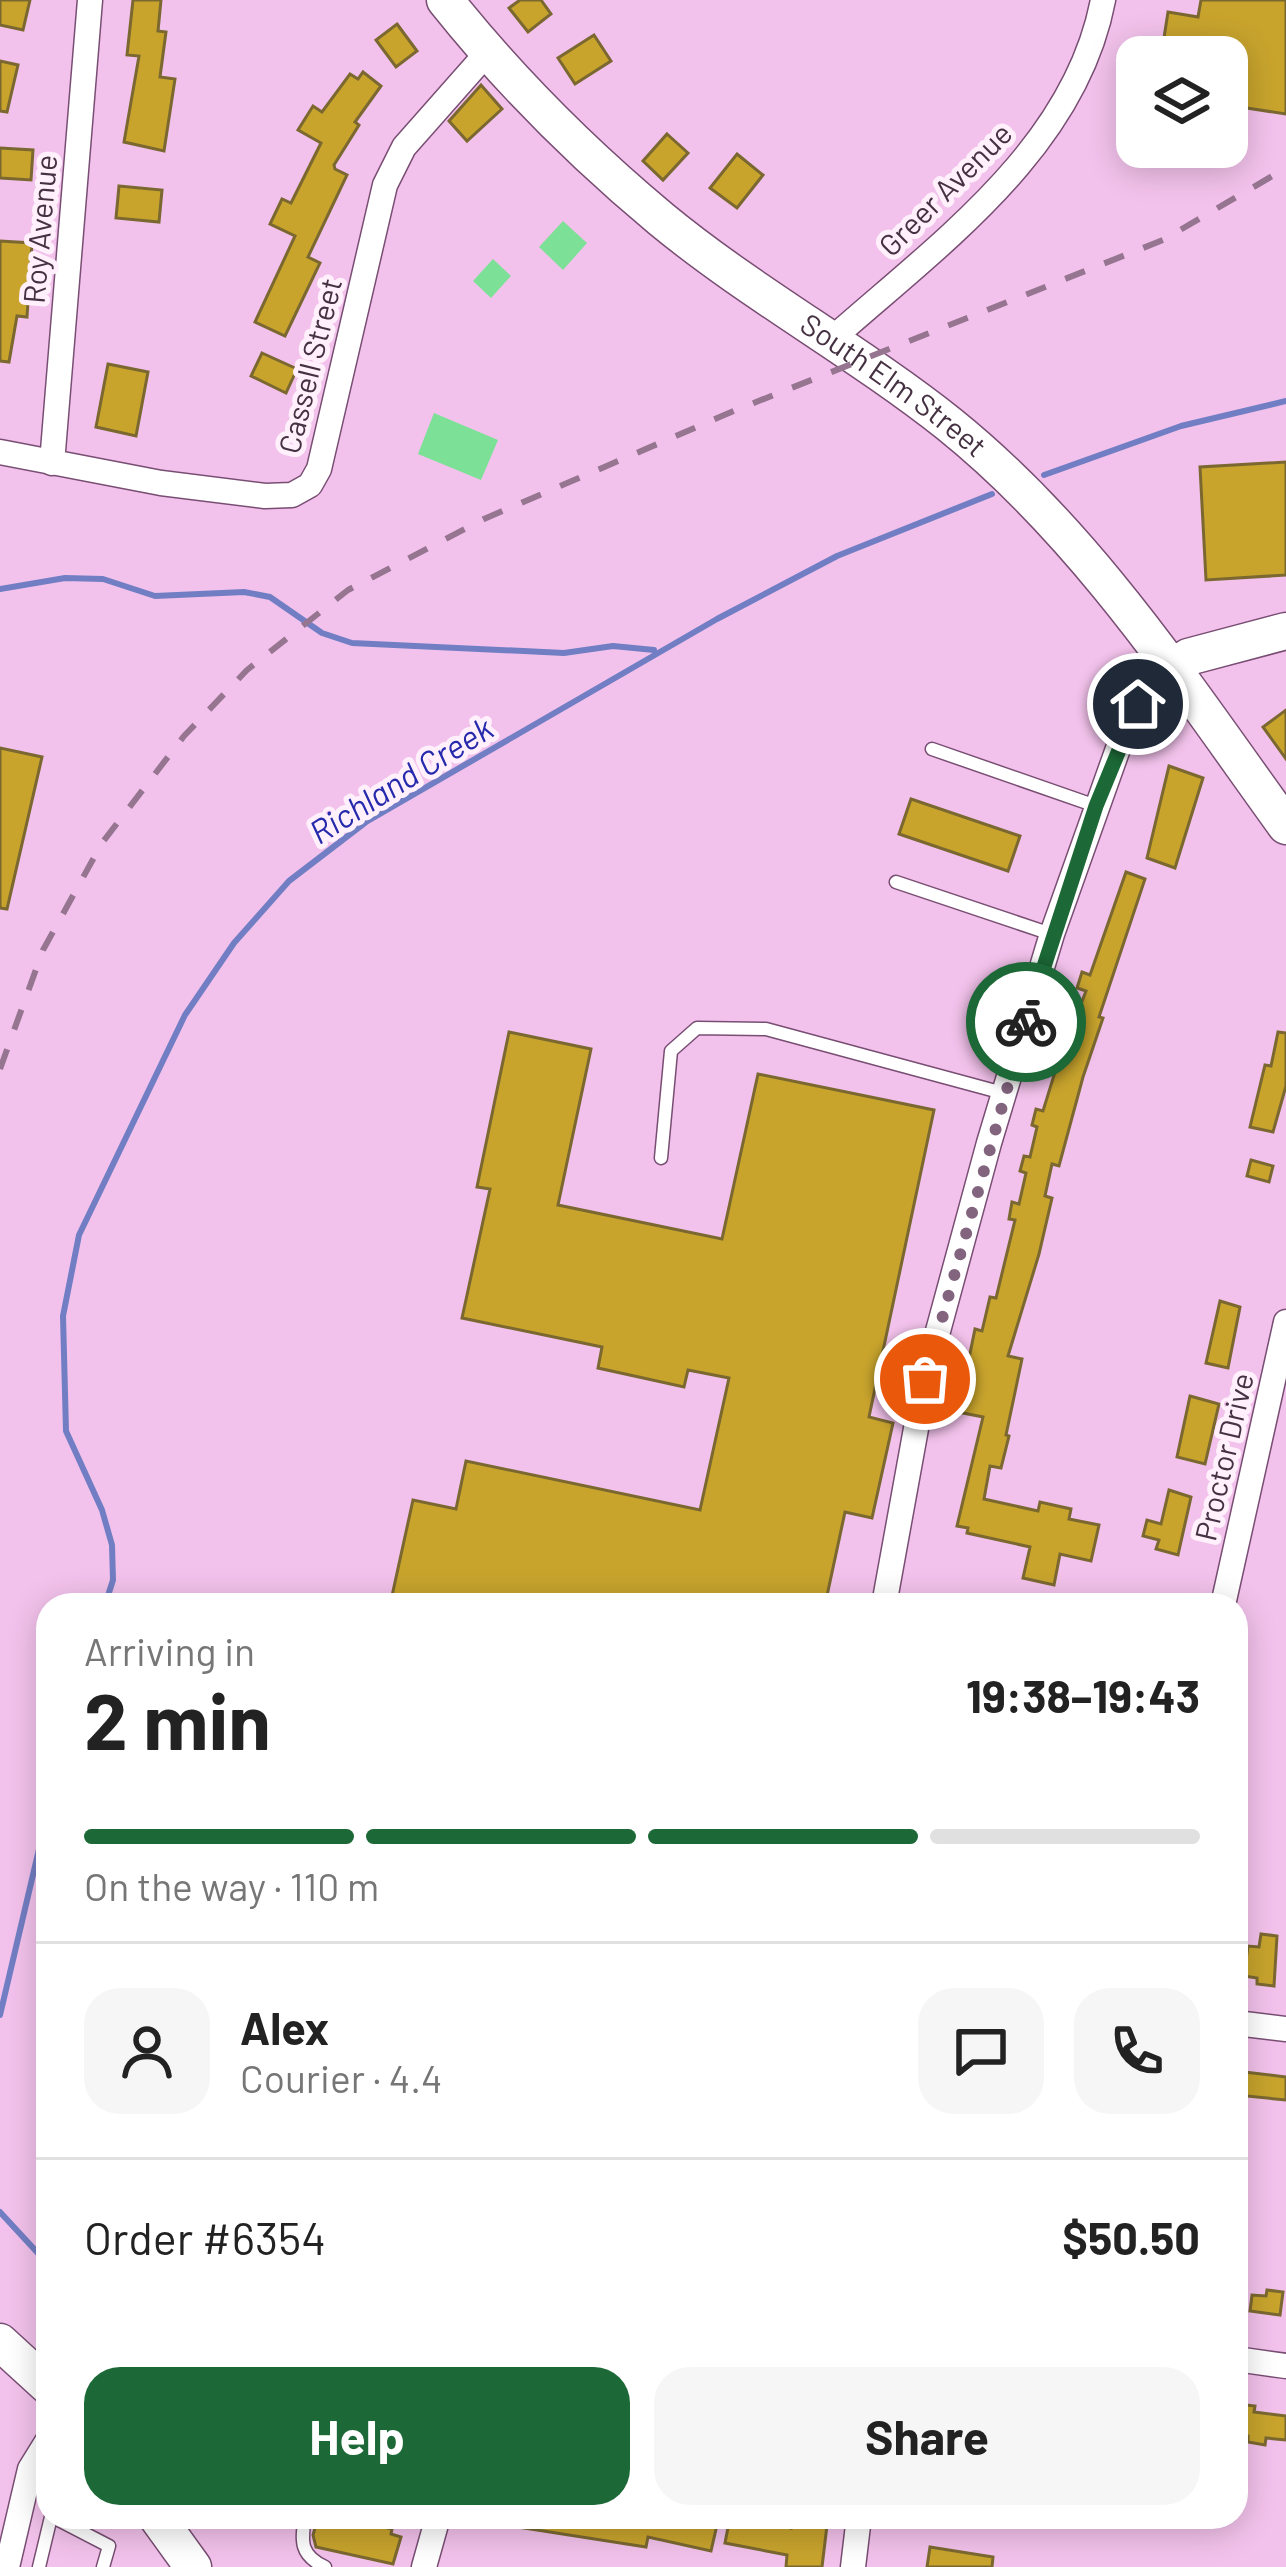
<!DOCTYPE html>
<html lang="en">
<head>
<meta charset="utf-8">
<style>
  :root { --surface:#fff; --page:#f6f6f6; --text:#222; --muted:#767676; --line:#e0e0e0; --accent:#1c6836 }
  body { margin:0; font-family:Barlow,sans-serif; background:var(--page); color:var(--text); height:100vh; display:flex; flex-direction:column; font-size:45px; white-space:nowrap }
  * { box-sizing:border-box; margin:0 }
  p { font-size:39px; color:var(--muted) }
  .icon { flex:none; width:66px; height:66px; fill:none; stroke:currentColor; stroke-width:2; stroke-linecap:round; stroke-linejoin:round }
  .map { position:relative; flex:1; overflow:hidden }
  .details { position:absolute; left:36px; top:1593px; width:1212px; height:936px; display:flex; flex-direction:column; background:var(--surface); border-radius:36px; box-shadow:0 6px 30px #0003 }
  .details>* { flex:none }
  .controls { position:absolute; left:1116px; top:36px; display:grid; gap:24px }
  .controls a { display:grid; place-items:center; width:132px; height:132px; border-radius:24px; background:var(--surface); box-shadow:0 6px 30px #0003; font-size:60px }
  .pin { position:absolute; display:grid; place-items:center; width:102px; height:102px; color:#fff; margin:-51px; border:6px solid #fff; border-radius:50%; box-shadow:0 3px 12px #0007 }
  .courier { position:absolute; display:grid; place-items:center; width:120px; height:120px; margin:-60px; border:9px solid #1c6836; border-radius:50%; background:#fff; color:#222; box-shadow:0 3px 15px #0007 }
  .overview em { font-style:normal; font-weight:700 }
  .overview div { display:flex; flex-direction:column-reverse }
  .overview { display:flex; align-items:center; justify-content:space-between; height:204px; padding:0 48px }
  h1 { font-size:78px; font-weight:700; line-height:90px }
  .bar { display:grid; grid-template-columns:repeat(4,1fr); gap:18px 12px; align-content:center; height:144px; padding:0 48px }
  .bar i { height:15px; border-radius:9px; background:var(--line) }
  .bar .selected { background:var(--accent) }
  .bar p { grid-column:span 4 }
  .line { display:flex; align-items:center; gap:30px; padding:0 48px; border-top:3px solid var(--line) }
  .line div { flex:1 }
  .round { display:grid; place-items:center; flex:none; width:126px; height:126px; border-radius:36px; background:var(--page) }
  .action { display:flex; gap:24px; margin-top:auto; padding:24px 48px }
  .action a { flex:1; height:138px; border-radius:36px; background:var(--accent); color:#fff; font-size:48px; font-weight:700; line-height:138px; text-align:center }
  .action a+a { background:var(--page); color:var(--text) }
  .map>svg:first-child { display:block }
</style>
</head>
<body>
<div class="map">
<svg width="1286" height="2567" viewBox="0 0 1286 2567">
  <rect width="100%" height="100%" fill="#f3c2ec"/>
  <g fill="#7ce096">
    <polygon points="563,221 587,243 563,270 539,247"/>
    <polygon points="493,259 511,276 491,298 473,281"/>
    <polygon points="434,413 498,440 481,480 418,454"/>
  </g>
  <g fill="none" stroke-linecap="round" stroke-linejoin="round">
    <g stroke="#727ec3" stroke-width="6">
      <polyline points="1044,475 1181,426 1286,401"/>
      <polyline points="0,589 65,578 103,579 155,596 244,592 270,597 322,633 352,643 564,653 613,646 654,650"/>
      <polyline points="105,1605 113,1580 112,1545 102,1510 66,1431 63,1316 79,1235 185,1015 234,943 289,881 366,822 717,619 837,556 992,494"/>
      <polyline points="0,2015 48,1811"/>
      <polyline points="0,2212 48,2264"/>
    </g>
  </g>
  <g fill="#c8a42d" stroke="#7b6831" stroke-width="3">
    <polygon points="0,0 30,0 23,30 0,25"/>
    <polygon points="133,0 161,0 158,31 166,32 160,77 175,79 164,151 124,142 139,56 127,55"/>
    <polygon points="520,0 541,0 551,14 528,32 509,8"/>
    <polygon points="1201,0 1286,0 1286,114 1227,105 1227,57 1161,57 1168,12 1198,17"/>
    <polygon points="397,24 417,51 396,67 376,40"/>
    <polygon points="594,35 611,61 575,84 558,58"/>
    <polygon points="0,61 18,65 7,112 0,111"/>
    <polygon points="363,72 381,86 355,122 359,125 334,165 335,169 347,175 308,257 320,263 285,336 255,322 295,236 270,224 282,199 291,203 321,143 298,130 313,106 322,112 350,74 358,79"/>
    <polygon points="481,85 502,109 467,141 449,121"/>
    <polygon points="667,134 688,153 663,180 643,161"/>
    <polygon points="0,148 33,150 31,180 0,178"/>
    <polygon points="737,154 763,175 737,208 710,188"/>
    <polygon points="119,186 162,190 159,222 116,218"/>
    <polygon points="0,241 32,243 27,317 17,316 9,362 0,361"/>
    <polygon points="262,353 297,369 286,393 251,376"/>
    <polygon points="108,364 148,372 136,436 96,427"/>
    <polygon points="1286,462 1286,575 1206,580 1200,467"/>
    <polygon points="1286,710 1286,759 1263,727"/>
    <polygon points="0,748 42,757 7,909 0,908"/>
    <polygon points="1169,766 1203,778 1175,868 1147,858"/>
    <polygon points="911,799 1020,836 1008,871 899,834"/>
    <polygon points="1126,872 1145,879 1099,1017 1103,1018 1083,1077 1059,1166 1052,1164 1045,1196 1052,1198 1039,1254 1008,1356 1022,1359 1006,1435 1009,1436 1001,1468 990,1466 984,1499 1038,1511 1040,1502 1071,1509 1069,1519 1099,1525 1091,1561 1060,1554 1054,1585 1023,1578 1030,1547 967,1533 968,1528 957,1526 983,1417 958,1412 975,1329 982,1331 990,1297 996,1298 1015,1220 1009,1219 1012,1202 1019,1204 1026,1173 1020,1171 1024,1156 1030,1157 1037,1127 1032,1125 1036,1109 1043,1111 1071,1020 1074,1022 1086,991 1077,988 1082,972 1090,975"/>
    <polygon points="509,1032 591,1049 558,1205 722,1239 758,1074 934,1110 869,1417 893,1423 872,1518 845,1512 825,1605 390,1605 413,1500 456,1509 466,1461 700,1510 729,1378 688,1370 684,1387 598,1368 602,1347 462,1318 490,1189 477,1187"/>
    <polygon points="1278,1032 1286,1033 1286,1086 1273,1132 1250,1127 1265,1065 1271,1066"/>
    <polygon points="1251,1160 1273,1166 1269,1182 1247,1176"/>
    <polygon points="1220,1301 1240,1307 1228,1368 1206,1363"/>
    <polygon points="1190,1396 1219,1404 1205,1464 1177,1457"/>
    <polygon points="1169,1490 1191,1497 1178,1555 1156,1549 1159,1540 1143,1536 1147,1520 1161,1524"/>
    <polygon points="1261,1934 1277,1936 1274,1986 1257,1984 1257,1978 1244,1976 1248,1946 1259,1947"/>
    <polygon points="1236,2071 1286,2077 1286,2100 1236,2095"/>
    <polygon points="1267,2290 1283,2292 1280,2315 1250,2311 1252,2295 1266,2296"/>
    <polygon points="1238,2404 1255,2406 1254,2412 1286,2416 1286,2440 1266,2438 1265,2445 1248,2442 1248,2436 1236,2434"/>
    <polygon points="318,2517 344,2517 392,2529 391,2534 401,2537 393,2564 316,2547 313,2535"/>
    <polygon points="511,2517 678,2517 717,2525 711,2551 648,2537 646,2547 511,2526"/>
    <polygon points="730,2517 747,2517 791,2528 792,2518 828,2517 822,2567 786,2567 787,2555 725,2543"/>
    <polygon points="930,2547 993,2557 992,2567 927,2567"/>
  </g>
  <g fill="none" stroke-linecap="round" stroke-linejoin="round">
    <g stroke="#784e73" stroke-width="15">
      <g id="lane">
        <polyline points="932,749 1096,806"/>
        <polyline points="896,882 1051,934"/>
        <polyline points="661,1158 671,1051 697,1028 766,1029 1003,1093"/>
        <polyline points="53,2517 109,2546 103,2567"/>
        <path d="M305 2517C301 2542 300 2555 325 2567"/>
        <polyline points="39,2567 51,2517"/>
      </g>
    </g>
    <g stroke="#784e73" stroke-width="27">
      <g id="street">
        <path d="M832 339C939 244 1075 148 1103 0"/>
        <polyline points="0,452 161,483 265,496 292,495 310,485 319,469 385,185 404,147 487,53"/>
        <polyline points="52,463 90,0"/>
        <polyline points="884,1605 925,1379 989,1143 1052,934 1125,729 1159,676 1171,668"/>
        <polyline points="1223,1605 1286,1322"/>
        <polyline points="1236,2023 1286,2029"/>
        <polyline points="1236,2359 1286,2366"/>
        <polyline points="7,2567 30,2469 48,2440"/>
        <polyline points="424,2567 438,2517"/>
        <polyline points="853,2567 859,2517"/>
      </g>
    </g>
    <g stroke="#784e73" stroke-width="39">
      <g id="secondary">
        <path id="s1" d="M445 0C508 79 583 154 661 219 752 294 857 351 949 424 1086 534 1184 685 1286 826"/>
        <polyline points="1171,668 1188,657 1286,631"/>
        <polyline points="0,2342 48,2386"/>
        <polyline points="157,2517 193,2567"/>
      </g>
    </g>
    <use href="#lane" stroke="#fff" stroke-width="12"/>
    <use href="#street" stroke="#fff" stroke-width="24"/>
    <use href="#secondary" stroke="#fff" stroke-width="36"/>
    <polyline stroke="#967591" stroke-width="6" stroke-dasharray="21 21" stroke-linecap="butt" points="0,1069 43,950 102,843 184,736 247,670 348,590 484,519 736,410 1163,240 1286,168"/>
  </g>
  <g fill="none" stroke-linecap="round" stroke-linejoin="round">
    <polyline stroke="#82647e" stroke-width="12" stroke-dasharray="0 21.6" points="925,1379 1026,1022"/>
    <polyline stroke="#1c6836" stroke-width="15" points="1026,1022 1096,806 1138,704"/>
  </g>
  <g text-anchor="middle" stroke-width="10" stroke-linejoin="round" paint-order="stroke">
    <g font-size="30" fill="#453142" stroke="#fff0fc">
      <text transform="translate(946 190) rotate(-45)" y="10">Greer Avenue</text>
      <text transform="translate(41 229) rotate(-85)" y="10">Roy Avenue</text>
      <text transform="translate(311 366) rotate(-76)" y="10">Cassell Street</text>
      <text dy="10" stroke="none"><textPath href="#s1" startOffset="594">South Elm Street</textPath></text>
      <text transform="translate(1225 1457) rotate(-77)" y="10">Proctor Drive</text>
    </g>
    <g font-size="33" font-style="italic" fill="#2529ab" stroke="#fff0fc">
      <text transform="translate(401 780) rotate(-32)" y="12">Richland Creek</text>
    </g>
  </g>
</svg>
<div class="controls">
<a><svg class="icon" aria-label="layers" viewBox="0 0 24 24"><path d="M12 4l9 5-9 5-9-5zM3 14l9 5 9-5"/></svg></a>
</div>
<div class="pin" style="left:925px;top:1379px;background:#ea580c"><svg class="icon" aria-label="bag" viewBox="0 0 24 24"><path d="M5 8h14l-1 12H6zM9 8a3 3 0 0 1 6 0"/></svg></div>
<div class="pin" style="left:1138px;top:704px;background:#1f2937"><svg class="icon" aria-label="home" viewBox="0 0 24 24"><path d="M3 11l9-7 9 7M6 9v11h12V9"/></svg></div>
<div class="courier" style="left:1026px;top:1022px"><svg class="icon" aria-label="bike" viewBox="0 0 24 24"><circle cx="6" cy="16" r="4"/><circle cx="18" cy="16" r="4"/><path d="M6 16l4-8h5l3 8M10 8l3 8H6M13 5h3"/></svg></div>
<section class="details">
<div class="overview"><div><h1>2 min</h1><p>Arriving in</p></div><em>19:38–19:43</em></div>
<div class="bar"><i class="selected"></i><i class="selected"></i><i class="selected"></i><i></i><p>On the way · 110 m</p></div>
<div class="line" style="height:216px"><a class="round"><svg class="icon" aria-label="person" viewBox="0 0 24 24"><circle cx="12" cy="8" r="4"/><path d="M4 21q1-7 8-7t8 7"/></svg></a><div><b>Alex</b><p>Courier · 4.4</p></div><a class="round"><svg class="icon" aria-label="chat" viewBox="0 0 24 24"><path d="M4 5h16v11H9l-5 4z"/></svg></a><a class="round"><svg class="icon" aria-label="phone" viewBox="0 0 24 24"><path d="M5 4h4l2 5-3 2q2 4 5 5l2-3 5 2v4C11 20 4 13 5 4z"/></svg></a></div>
<div class="line" style="height:156px"><div>Order #6354</div><b>$50.50</b></div>
<div class="action"><a>Help</a><a>Share</a></div>
</section>
</div>
</body>
</html>
